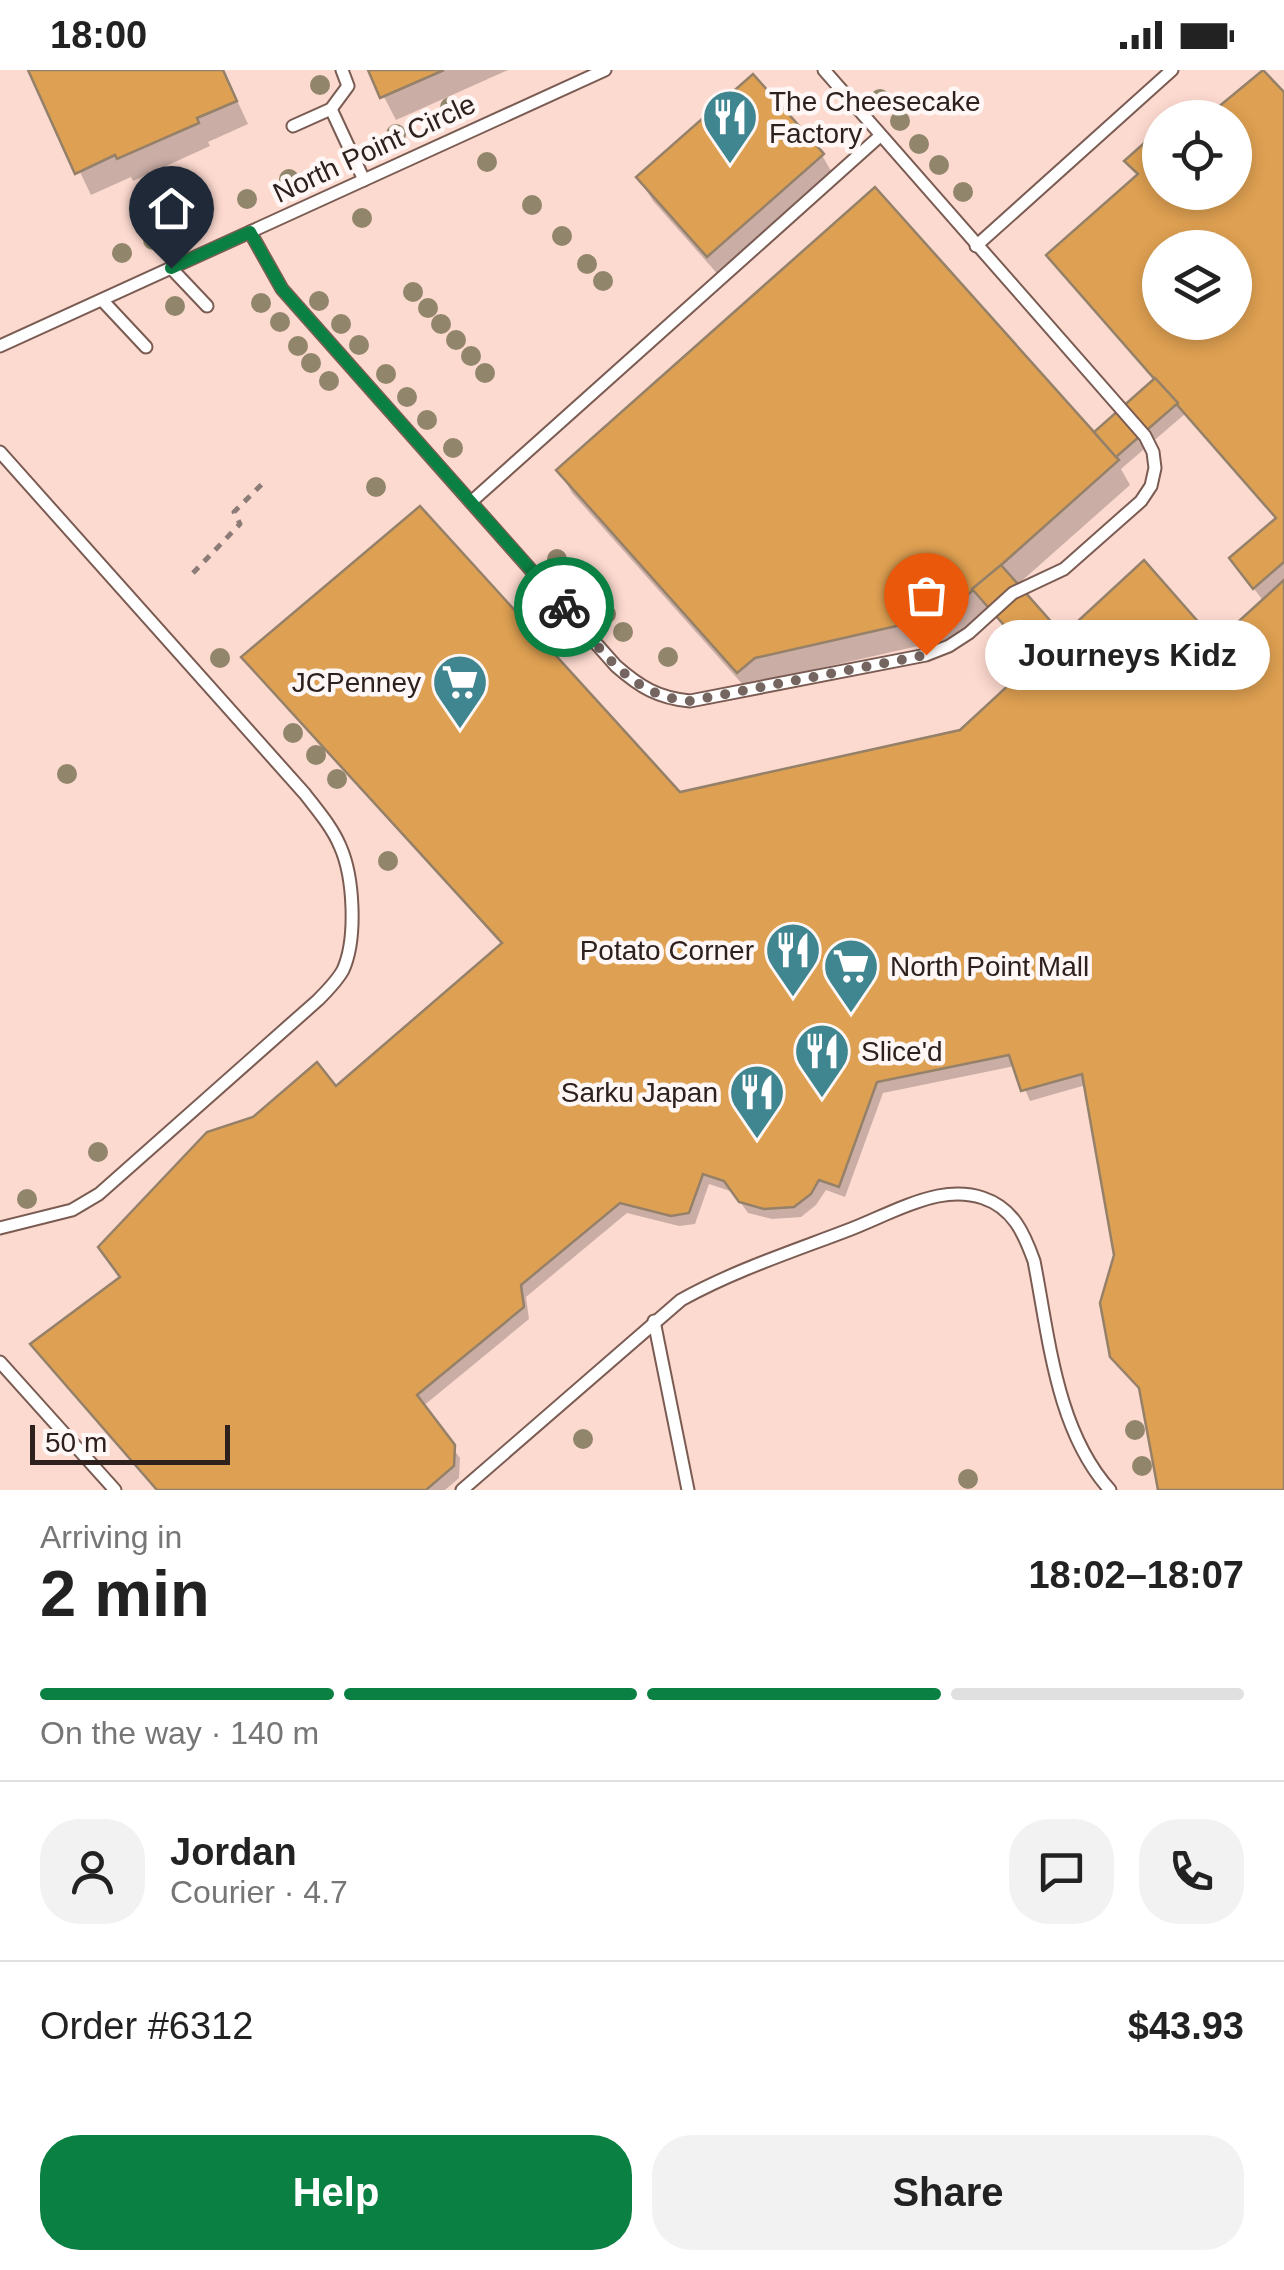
<!DOCTYPE html>
<html lang="en">
<head>
<meta charset="utf-8">
<style>
  :root { --surface:#fff; --page:#f2f2f2; --text:#222; --muted:#767676; --line:#e0e0e0; --accent:#0b8043 }
  body { margin:0; font-family:Helvetica,sans-serif; background:var(--page); color:var(--text); height:100vh; display:flex; flex-direction:column; font-size:38px; white-space:nowrap }
  * { box-sizing:border-box; margin:0 }
  p { font-size:32px; color:var(--muted) }
  .icon { flex:none; width:55px; height:55px; fill:none; stroke:currentColor; stroke-width:2; stroke-linecap:round; stroke-linejoin:round }
  .map { position:relative; height:1420px; overflow:hidden }
  .details { display:flex; flex-direction:column; background:var(--surface); flex:1 }
  .details>* { flex:none }
  .buttons { position:absolute; left:1142px; top:30px; display:grid; gap:20px }
  .buttons a { display:grid; place-items:center; width:110px; height:110px; border-radius:50%; background:var(--surface); box-shadow:0 5px 15px #0003; font-size:50px }
  .scale { position:absolute; left:30px; bottom:25px; width:200px; box-sizing:border-box; padding-left:10px; border:5px solid #2d201d; border-top:0; font-size:28px; line-height:35px; white-space:nowrap; color:#2d201d; -webkit-text-stroke:8px #fff7f5; paint-order:stroke }
  .pin { position:absolute; display:grid; place-items:center; width:85px; height:85px; color:#fff; margin:-102px -42px; border-radius:50% 50% 50% 0; rotate:-45deg; box-shadow:0 0 10px #0007 }
  .pin .icon { rotate:45deg }
  .courier { position:absolute; display:grid; place-items:center; width:100px; height:100px; margin:-50px; border:8px solid #0b8043; border-radius:50%; background:#fff; color:#222; box-shadow:0 2px 12px #0007 }
  .bubble { position:absolute; height:70px; border-radius:35px; background:var(--surface); box-shadow:0 5px 15px #0003; font-size:32px; font-weight:700; line-height:70px; text-align:center }
  .head em { font-style:normal; font-weight:700 }
  .head div { display:flex; flex-direction:column-reverse }
  .head { display:flex; align-items:center; justify-content:space-between; height:170px; padding:0 40px }
  h1 { font-size:65px; font-weight:700; line-height:75px }
  .bar { display:grid; grid-template-columns:repeat(4,1fr); gap:15px 10px; align-content:center; height:120px; padding:0 40px }
  .bar i { height:12px; border-radius:8px; background:var(--line) }
  .bar .selected { background:var(--accent) }
  .bar p { grid-column:span 4 }
  .line { display:flex; align-items:center; gap:25px; padding:0 40px; border-top:2px solid var(--line) }
  .line div { flex:1 }
  .round { display:grid; place-items:center; flex:none; width:105px; height:105px; border-radius:40px; background:var(--page) }
  .primary-button { display:flex; gap:20px; margin-top:auto; padding:20px 40px }
  .primary-button a { flex:1; height:115px; border-radius:40px; background:var(--accent); color:#fff; font-size:40px; font-weight:700; line-height:115px; text-align:center }
  .primary-button a+a { background:var(--page); color:var(--text) }
  .status { display:flex; justify-content:space-between; align-items:center; height:70px; padding:0 50px; background:var(--surface); direction:ltr }
  .status svg { height:28px; fill:currentColor }
  .map>svg:first-child { display:block }
</style>
</head>
<body>
<div class="status"><b>18:00</b><svg viewBox="0 0 49 12"><path d="M0 12V9h3v3zM5 12V6h3v6zM10 12V3h3v9zM15 12V0h3v12zM26 1h20v11H26zM47 4h2v5h-2z"/></svg></div>
<div class="map">
<svg width="1284" height="1420" viewBox="0 0 1284 1420">
  <rect width="100%" height="100%" fill="#fce6e0"/>
  <path fill="#fddad0" fill-rule="evenodd" d="M0 0H1284V1420H0ZM1160 48H1235V122H1160ZM1160 178H1235V252H1160Z"/>
  <g fill="#0003" fill-rule="evenodd">
    <polygon points="31,0 223,0 248,54 208,72 210,76 133,111 131,107 91,125"/>
    <polygon points="370,0 508,0 396,50"/>
    <path d="M1284 25V1420H1161L1142 1323 1113 1286 1117 1185 1086 1015 1030 1031 1015 996 883 1023 845 1127 826 1120 816 1135 801 1147 772 1149 748 1143 733 1122 709 1114 695 1154 679 1156 627 1143 526 1227 529 1249 422 1337 460 1388 459 1408 445 1420H156L33 1274 123 1209 503 876 250 598 244 587 679 725 961 662 1037 592 991 539 958 567 768 610 752 625 572 423 559 400 1094 365 1156 310 1049 186 1139 107 1127 92 1160 62V122H1235ZM1160 178H1235V252H1160ZM1186 343 1278 450 1239 499 1264 532 1216 575 1062 569 1016 516 1130 415 1121 399Z"/>
    <polygon points="822,85 835,108 722,209 653,131 639,108"/>
  </g>
  <g fill="#dea052" stroke="#958169" stroke-width="2.5" fill-rule="evenodd">
    <polygon points="28,0 223,0 237,31 197,48 199,53 117,89 115,85 75,104"/>
    <polygon points="368,0 444,0 380,28"/>
    <path d="M1263 0 1284 22V492L1253 519 1229 488 1276 448 1046 185 1138 104 1124 91 1160 59V122H1235V48H1205ZM1160 178H1235V252H1160Z"/>
    <polygon points="753,4 824,84 707,187 636,107"/>
    <polygon points="875,117 1119,390 945,545 755,588 737,603 556,400"/>
    <polygon points="1155,308 1178,333 1116,387 1094,362"/>
    <polygon points="420,436 680,722 960,660 1144,490 1216,572 1284,510 1284,1420 1158,1420 1139,1318 1110,1287 1100,1233 1114,1185 1082,1004 1021,1021 1009,985 877,1012 839,1117 819,1110 811,1124 794,1137 764,1139 739,1132 724,1111 703,1104 689,1143 671,1146 620,1133 521,1215 524,1237 417,1325 455,1375 454,1396 426,1420 157,1420 30,1274 120,1207 98,1177 207,1062 253,1047 317,992 336,1016 502,873 241,587"/>
    <polygon points="1001,495 1062,564 1034,589 972,519"/>
  </g>
  <g fill="none" stroke-linecap="round" stroke-linejoin="round">
    <g stroke="#7a5c53" stroke-width="15">
      <g id="service">
        <polyline points="331,39 364,110"/>
        <polyline points="293,56 331,39 348,16 342,0"/>
        <path d="M250 162 282 219 616 596C640 617 658 628 690 631L926 585 949 576 969 563 1013 523 1064 499 1141 431 1151 416 1155 398 1153 382 1145 366 824 0"/>
        <polyline points="976,176 1172,0"/>
        <polyline points="171,198 207,236"/>
        <polyline points="102,230 146,277"/>
        <polyline points="0,276 605,0"/>
        <path d="M0 382 305 724C318 741 332 757 340 776 354 807 357 869 343 900 337 911 327 921 318 930L99 1124 72 1140 0 1158"/>
        <polyline points="471,432 880,66"/>
        <polyline points="654,1251 688,1420"/>
        <polyline points="0,1292 115,1420"/>
        <path d="M462 1420 681 1230C735 1200 794 1181 851 1159 879 1148 909 1132 938 1126 954 1123 968 1123 983 1128 1013 1138 1024 1163 1034 1191 1049 1267 1056 1360 1110 1420"/>
      </g>
    </g>
    <polyline stroke="#8c7b77" stroke-width="5" stroke-dasharray="8 8" stroke-linecap="butt" points="193,503 240,454 234,442 266,410"/>
    <use href="#service" stroke="#fff" stroke-width="11"/>
  </g>
  <g fill="#91856b">
    <circle cx="320" cy="15" r="10"/>
    <circle cx="880" cy="29" r="10"/>
    <circle cx="450" cy="37" r="10"/>
    <circle cx="900" cy="51" r="10"/>
    <circle cx="396" cy="64" r="10"/>
    <circle cx="919" cy="74" r="10"/>
    <circle cx="487" cy="92" r="10"/>
    <circle cx="939" cy="95" r="10"/>
    <circle cx="289" cy="109" r="10"/>
    <circle cx="963" cy="122" r="10"/>
    <circle cx="247" cy="129" r="10"/>
    <circle cx="532" cy="135" r="10"/>
    <circle cx="362" cy="148" r="10"/>
    <circle cx="562" cy="166" r="10"/>
    <circle cx="153" cy="170" r="10"/>
    <circle cx="122" cy="183" r="10"/>
    <circle cx="587" cy="194" r="10"/>
    <circle cx="603" cy="211" r="10"/>
    <circle cx="413" cy="222" r="10"/>
    <circle cx="319" cy="231" r="10"/>
    <circle cx="261" cy="233" r="10"/>
    <circle cx="175" cy="236" r="10"/>
    <circle cx="428" cy="238" r="10"/>
    <circle cx="280" cy="252" r="10"/>
    <circle cx="341" cy="254" r="10"/>
    <circle cx="441" cy="254" r="10"/>
    <circle cx="456" cy="270" r="10"/>
    <circle cx="359" cy="275" r="10"/>
    <circle cx="298" cy="276" r="10"/>
    <circle cx="471" cy="286" r="10"/>
    <circle cx="311" cy="293" r="10"/>
    <circle cx="485" cy="303" r="10"/>
    <circle cx="386" cy="304" r="10"/>
    <circle cx="329" cy="311" r="10"/>
    <circle cx="407" cy="327" r="10"/>
    <circle cx="427" cy="350" r="10"/>
    <circle cx="453" cy="378" r="10"/>
    <circle cx="376" cy="417" r="10"/>
    <circle cx="557" cy="489" r="10"/>
    <circle cx="606" cy="544" r="10"/>
    <circle cx="623" cy="562" r="10"/>
    <circle cx="668" cy="587" r="10"/>
    <circle cx="220" cy="588" r="10"/>
    <circle cx="293" cy="663" r="10"/>
    <circle cx="316" cy="685" r="10"/>
    <circle cx="67" cy="704" r="10"/>
    <circle cx="337" cy="709" r="10"/>
    <circle cx="388" cy="791" r="10"/>
    <circle cx="98" cy="1082" r="10"/>
    <circle cx="27" cy="1129" r="10"/>
    <circle cx="1135" cy="1360" r="10"/>
    <circle cx="583" cy="1369" r="10"/>
    <circle cx="1142" cy="1396" r="10"/>
    <circle cx="968" cy="1409" r="10"/>
  </g>
  <g fill="none" stroke-linecap="round" stroke-linejoin="round">
    <path stroke="#756561" stroke-width="10" stroke-dasharray="0 18" d="M564 537C601 578 630 627 690 631L926 585"/>
    <polyline stroke="#0b8043" stroke-width="12" points="171,198 250,162 282,219 564,537"/>
  </g>
  <defs>
    <g id="restaurant-pin" transform="scale(2.875)"><path d="M0 17L-7.5 6A9.5 9.5 0 1 1 7.5 6Z" fill="#408691" stroke="#fff7f5"/><path d="M-5-6h1v4h1v-4h1v4h1v-4h1v5L-1.5 .5V6h-2V.5L-5-1ZM5-6V6H3V1.5H1.5Q1.5-4 5-6Z" fill="#fff"/></g>
    <g id="supermarket-pin" transform="scale(2.875)"><path d="M0 17L-7.5 6A9.5 9.5 0 1 1 7.5 6Z" fill="#408691" stroke="#fff7f5"/><path d="M-6-5.5h2.5l.6 2H6L4.5 2H-2.5L-4.4-4H-6ZM-1.5 3.2a1.3 1.3 0 1 0 .1 0ZM3 3.2a1.3 1.3 0 1 0 .1 0Z" fill="#fff"/></g>
  </defs>
  <g fill-rule="evenodd">
    <use href="#restaurant-pin" x="730" y="47"/>
    <use href="#supermarket-pin" x="460" y="612"/>
    <use href="#restaurant-pin" x="793" y="880"/>
    <use href="#supermarket-pin" x="851" y="896"/>
    <use href="#restaurant-pin" x="822" y="981"/>
    <use href="#restaurant-pin" x="757" y="1022"/>
  </g>
  <g text-anchor="middle" stroke-width="9" stroke-linejoin="round" paint-order="stroke">
    <g font-size="28" fill="#2d201d" stroke="#fff7f5" text-anchor="start">
      <text x="769" y="41">The Cheesecake<tspan x="769" dy="32">Factory</tspan></text>
      <text x="421" y="622" text-anchor="end">JCPenney</text>
      <text x="754" y="890" text-anchor="end">Potato Corner</text>
      <text x="890" y="906">North Point Mall</text>
      <text x="861" y="991">Slice'd</text>
      <text x="718" y="1032" text-anchor="end">Sarku Japan</text>
    </g>
    <g font-size="28" fill="#2d201d" stroke="#fff7f5">
      <text transform="translate(374 78) rotate(-25)" y="10">North Point Circle</text>
    </g>
  </g>
</svg>
<div class="buttons">
<a><svg class="icon" aria-label="locate" viewBox="0 0 24 24"><circle cx="12" cy="12" r="6"/><path d="M12 2v4M12 18v4M2 12h4M18 12h4"/></svg></a>
<a><svg class="icon" aria-label="layers" viewBox="0 0 24 24"><path d="M12 4l9 5-9 5-9-5zM3 14l9 5 9-5"/></svg></a>
</div>
<div class="scale">50 m</div>
<div class="pin" style="left:926px;top:585px;background:#ea580c"><svg class="icon" aria-label="bag" viewBox="0 0 24 24"><path d="M5 8h14l-1 12H6zM9 8a3 3 0 0 1 6 0"/></svg></div>
<div class="pin" style="left:171px;top:198px;background:#1f2937"><svg class="icon" aria-label="home" viewBox="0 0 24 24"><path d="M3 11l9-7 9 7M6 9v11h12V9"/></svg></div>
<div class="courier" style="left:564px;top:537px"><svg class="icon" aria-label="bike" viewBox="0 0 24 24"><circle cx="6" cy="16" r="4"/><circle cx="18" cy="16" r="4"/><path d="M6 16l4-8h5l3 8M10 8l3 8H6M13 5h3"/></svg></div>
<div class="bubble" style="left:985px;top:550px;width:285px">Journeys Kidz</div>
</div>
<section class="details">
<div class="head"><div><h1>2 min</h1><p>Arriving in</p></div><em>18:02–18:07</em></div>
<div class="bar"><i class="selected"></i><i class="selected"></i><i class="selected"></i><i></i><p>On the way · 140 m</p></div>
<div class="line" style="height:180px"><a class="round"><svg class="icon" aria-label="person" viewBox="0 0 24 24"><circle cx="12" cy="8" r="4"/><path d="M4 21q1-7 8-7t8 7"/></svg></a><div><b>Jordan</b><p>Courier · 4.7</p></div><a class="round"><svg class="icon" aria-label="chat" viewBox="0 0 24 24"><path d="M4 5h16v11H9l-5 4z"/></svg></a><a class="round"><svg class="icon" aria-label="phone" viewBox="0 0 24 24"><path d="M5 4h4l2 5-3 2q2 4 5 5l2-3 5 2v4C11 20 4 13 5 4z"/></svg></a></div>
<div class="line" style="height:130px"><div>Order #6312</div><b>$43.93</b></div>
<div class="primary-button"><a>Help</a><a>Share</a></div>
</section>
</body>
</html>
